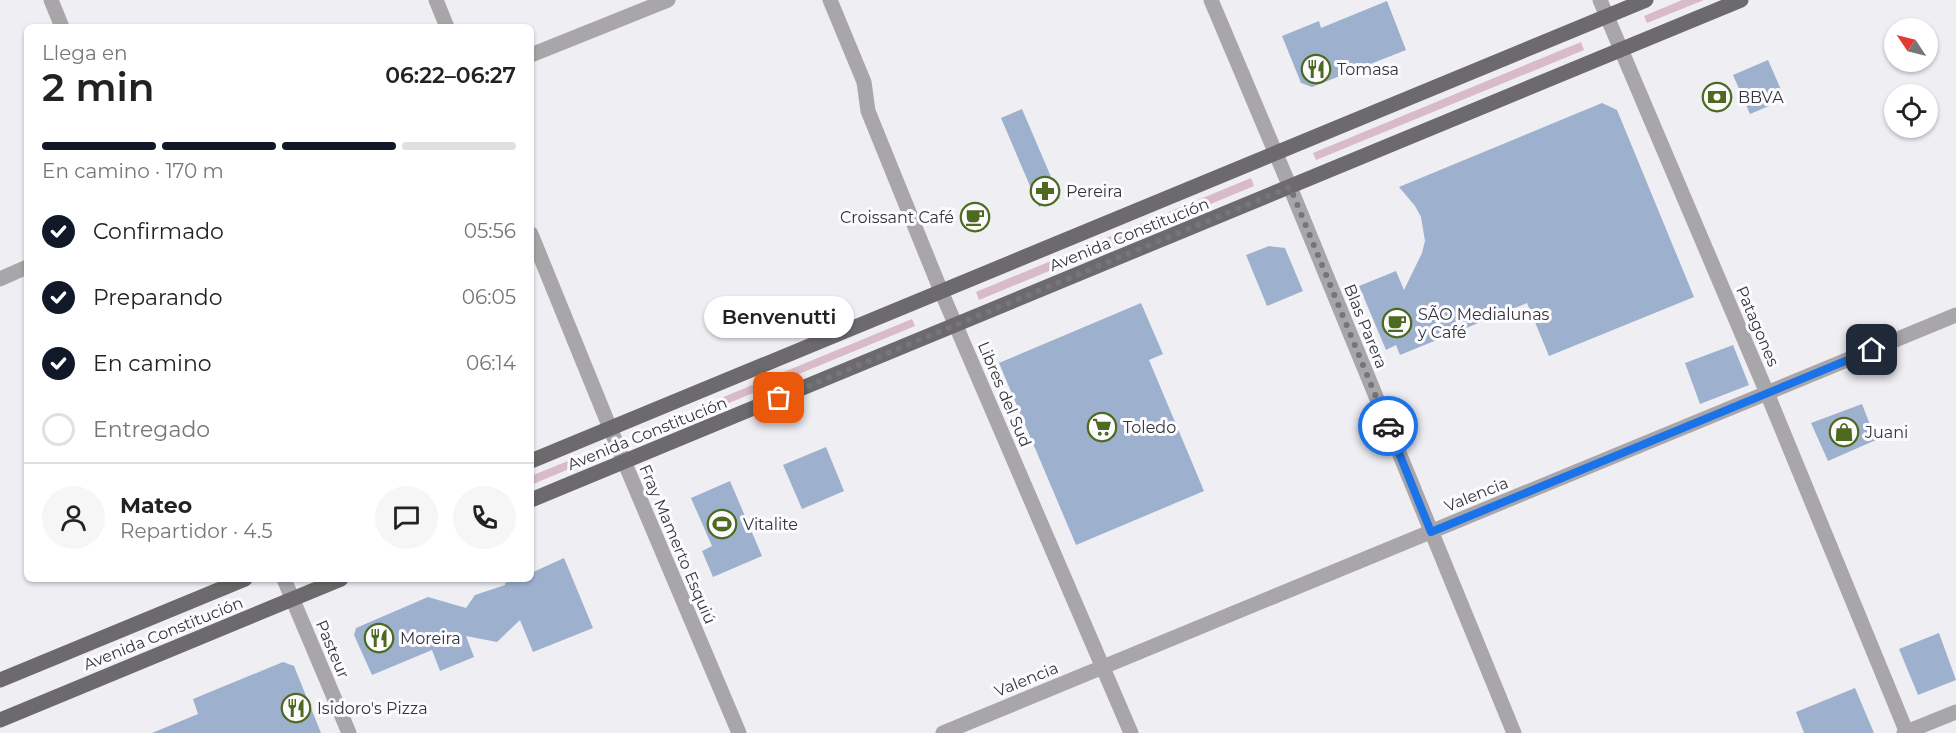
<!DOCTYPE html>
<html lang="es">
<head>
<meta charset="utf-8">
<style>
  :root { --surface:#fff; --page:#f6f6f6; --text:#222; --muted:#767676; --line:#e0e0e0; --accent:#111827 }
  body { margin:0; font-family:Montserrat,sans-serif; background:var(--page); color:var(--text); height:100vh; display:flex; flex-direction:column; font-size:22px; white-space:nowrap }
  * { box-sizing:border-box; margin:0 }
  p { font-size:20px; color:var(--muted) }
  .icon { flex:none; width:33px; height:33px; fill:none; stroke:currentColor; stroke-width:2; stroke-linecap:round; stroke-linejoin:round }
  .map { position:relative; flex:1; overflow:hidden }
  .panel { position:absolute; left:24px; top:24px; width:510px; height:558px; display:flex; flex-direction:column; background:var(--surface); border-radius:9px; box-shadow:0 2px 4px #0004 }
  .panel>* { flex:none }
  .needle { width:39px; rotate:305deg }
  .fabs { position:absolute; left:1884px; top:18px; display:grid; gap:12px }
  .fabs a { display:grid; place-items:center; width:54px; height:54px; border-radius:50%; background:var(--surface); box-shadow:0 2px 4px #0004; font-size:30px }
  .pin { position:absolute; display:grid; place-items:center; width:51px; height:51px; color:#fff; margin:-26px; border-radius:12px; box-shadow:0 3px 9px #0006 }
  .courier { position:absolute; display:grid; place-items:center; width:60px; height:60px; margin:-30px; border:4px solid #1a73e8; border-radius:50%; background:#fff; color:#222; box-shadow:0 2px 8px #0007 }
  .bubble { position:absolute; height:42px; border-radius:21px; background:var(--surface); box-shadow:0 2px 4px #0004; font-size:20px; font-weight:600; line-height:42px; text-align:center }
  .head em { font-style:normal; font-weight:600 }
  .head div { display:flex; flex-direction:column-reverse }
  .head { display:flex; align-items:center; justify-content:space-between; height:102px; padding:0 18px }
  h1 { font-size:39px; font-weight:600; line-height:45px }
  .bar { display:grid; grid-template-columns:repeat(4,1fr); gap:9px 6px; align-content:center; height:72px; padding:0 18px }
  .bar i { height:8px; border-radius:4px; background:var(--line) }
  .bar .selected { background:var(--accent) }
  .bar p { grid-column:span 4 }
  .line { display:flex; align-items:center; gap:15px; padding:0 18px; border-top:2px solid var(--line) }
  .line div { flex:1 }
  .round { display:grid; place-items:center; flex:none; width:63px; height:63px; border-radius:32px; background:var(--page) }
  ol { padding:0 18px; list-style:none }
  li { display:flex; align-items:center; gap:18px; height:66px }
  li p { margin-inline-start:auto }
  li .icon { padding:6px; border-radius:50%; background:var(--accent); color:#fff; stroke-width:4 }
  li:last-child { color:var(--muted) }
  li i { width:33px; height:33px; border:3px solid var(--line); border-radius:50% }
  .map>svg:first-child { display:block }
</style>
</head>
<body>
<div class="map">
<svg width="1956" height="733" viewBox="0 0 1956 733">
  <rect width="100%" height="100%" fill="#eeeef3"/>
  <g fill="#d8bbc6">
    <polygon points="1682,0 1704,0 1647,23 1644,16"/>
    <polygon points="1581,42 1584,50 1316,160 1313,153"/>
    <polygon points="1251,178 1254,186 979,300 976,292"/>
    <polygon points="912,319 915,326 649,436 646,429"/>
    <polygon points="580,456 586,458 583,463 531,485 531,476"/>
  </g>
  <g fill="#9db1ce">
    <polygon points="1387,1 1406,50 1312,87 1301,83 1282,36 1319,21 1321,28"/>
    <polygon points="1768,60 1785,99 1750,114 1733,75"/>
    <polygon points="1602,103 1617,110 1694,297 1549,356 1527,303 1400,355 1396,345 1386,350 1359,286 1396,271 1404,290 1422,253 1425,241 1421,217 1415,206 1399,187"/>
    <polygon points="1022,109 1060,198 1039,207 1001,118"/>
    <polygon points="1269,246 1285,248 1303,291 1267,306 1246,255"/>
    <polygon points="1141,303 1163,354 1149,360 1204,491 1076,545 999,363"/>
    <polygon points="1733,345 1749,385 1700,404 1685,363"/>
    <polygon points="1862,404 1876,440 1828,461 1811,423"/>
    <polygon points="826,447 844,491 802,509 783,465"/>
    <polygon points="730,481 762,556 713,577 702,551 712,546 691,498"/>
    <polygon points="564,558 593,628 533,652 520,620 497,642 466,636 474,657 440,671 432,650 372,675 354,635 356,628 428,597 466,608 475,595 505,585 505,583 516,579 531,579 531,573"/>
    <polygon points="1939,633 1956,680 1918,695 1899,649"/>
    <polygon points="283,662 294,666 321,733 152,733 198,714 193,699"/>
    <polygon points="1855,688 1874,733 1804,733 1796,712"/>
  </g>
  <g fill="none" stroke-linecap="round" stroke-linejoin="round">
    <g stroke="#a8a6a8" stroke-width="15">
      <polyline points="51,0 62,27"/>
      <polyline points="436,0 447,27"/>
      <polyline points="830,0 864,82 868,111 941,291 1131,733"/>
      <polyline points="1211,0 1290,187 1514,733"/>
      <polyline points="1600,0 1767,393 1907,733"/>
      <polyline points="531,55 668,0"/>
      <polyline points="531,234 610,428 739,733"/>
      <polyline points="0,279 27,267"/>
      <polyline points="284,579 349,733"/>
      <polyline points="943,733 1956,315"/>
      <polyline points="1904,733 1956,712"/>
    </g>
    <g stroke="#6d6a6d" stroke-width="15">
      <polyline points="531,461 1646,0"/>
      <polyline points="531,500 1741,0"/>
      <polyline points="0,680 245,579"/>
      <polyline points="0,720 341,579"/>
    </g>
  </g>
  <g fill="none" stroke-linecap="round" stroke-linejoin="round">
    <polyline stroke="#767679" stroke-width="6" stroke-dasharray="0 10.8" points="779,398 1290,187 1388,426"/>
    <polyline stroke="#1a73e8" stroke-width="8" points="1388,426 1431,532 1872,350"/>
  </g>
  <defs>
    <g id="restaurant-ring" transform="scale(1.5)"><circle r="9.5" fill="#fcfbff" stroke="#4d6a1e" stroke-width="1.5"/><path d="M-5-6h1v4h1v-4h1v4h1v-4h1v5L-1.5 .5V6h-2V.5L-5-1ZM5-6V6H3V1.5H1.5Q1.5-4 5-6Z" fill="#4d6a1e"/></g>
    <g id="bank-ring" transform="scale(1.5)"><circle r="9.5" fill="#fcfbff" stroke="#4d6a1e" stroke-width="1.5"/><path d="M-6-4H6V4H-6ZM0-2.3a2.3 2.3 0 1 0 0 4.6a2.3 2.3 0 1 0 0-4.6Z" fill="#4d6a1e"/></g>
    <g id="pharmacy-ring" transform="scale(1.5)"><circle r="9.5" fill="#fcfbff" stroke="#4d6a1e" stroke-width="1.5"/><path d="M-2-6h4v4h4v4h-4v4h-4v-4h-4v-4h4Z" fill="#4d6a1e"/></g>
    <g id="cafe-ring" transform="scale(1.5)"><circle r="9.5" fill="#fcfbff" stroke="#4d6a1e" stroke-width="1.5"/><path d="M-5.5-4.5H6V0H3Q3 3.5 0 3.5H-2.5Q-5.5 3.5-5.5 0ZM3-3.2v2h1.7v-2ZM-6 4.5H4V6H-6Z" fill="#4d6a1e"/></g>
    <g id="supermarket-ring" transform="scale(1.5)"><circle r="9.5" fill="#fcfbff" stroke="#4d6a1e" stroke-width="1.5"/><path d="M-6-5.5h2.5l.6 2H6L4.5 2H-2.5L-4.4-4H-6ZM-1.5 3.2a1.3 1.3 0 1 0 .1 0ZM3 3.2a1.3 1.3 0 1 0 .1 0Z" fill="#4d6a1e"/></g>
    <g id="shop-ring" transform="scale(1.5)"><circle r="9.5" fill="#fcfbff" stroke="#4d6a1e" stroke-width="1.5"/><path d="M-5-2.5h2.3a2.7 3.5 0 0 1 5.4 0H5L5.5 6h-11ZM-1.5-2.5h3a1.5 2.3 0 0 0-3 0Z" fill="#4d6a1e"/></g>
    <g id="stadium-ring" transform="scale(1.5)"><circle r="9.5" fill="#fcfbff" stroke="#4d6a1e" stroke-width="1.5"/><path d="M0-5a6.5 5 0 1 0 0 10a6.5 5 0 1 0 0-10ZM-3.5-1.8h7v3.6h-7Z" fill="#4d6a1e"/></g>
  </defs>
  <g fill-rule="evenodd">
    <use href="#restaurant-ring" x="1316" y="69"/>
    <use href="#bank-ring" x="1717" y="97"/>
    <use href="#pharmacy-ring" x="1045" y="191"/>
    <use href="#cafe-ring" x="975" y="217"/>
    <use href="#cafe-ring" x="1397" y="323"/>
    <use href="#supermarket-ring" x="1102" y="427"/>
    <use href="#shop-ring" x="1844" y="432"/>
    <use href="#stadium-ring" x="722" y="524"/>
    <use href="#restaurant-ring" x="379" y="638"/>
    <use href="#restaurant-ring" x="296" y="708"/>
  </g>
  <g text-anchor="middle" stroke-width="6" stroke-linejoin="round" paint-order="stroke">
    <g font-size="16" fill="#363638" stroke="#fcfbff" text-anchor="start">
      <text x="1337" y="75">Tomasa</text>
      <text x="1738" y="103">BBVA</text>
      <text x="1066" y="197">Pereira</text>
      <text x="954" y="223" text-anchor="end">Croissant Café</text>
      <text x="1418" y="320">SÃO Medialunas<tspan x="1418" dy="18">y Café</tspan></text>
      <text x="1123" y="433">Toledo</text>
      <text x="1865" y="438">Juani</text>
      <text x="743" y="530">Vitalite</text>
      <text x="400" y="644">Moreira</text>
      <text x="317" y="714">Isidoro's Pizza</text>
    </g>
    <g font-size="16" fill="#363638" stroke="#fcfbff">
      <text transform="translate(1129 234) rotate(-22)" y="6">Avenida Constitución</text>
      <text transform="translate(1366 326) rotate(68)" y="6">Blas Parera</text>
      <text transform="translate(1758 326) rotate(67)" y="6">Patagones</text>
      <text transform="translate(1005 394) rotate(67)" y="6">Libres del Sud</text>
      <text transform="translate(647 433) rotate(-22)" y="6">Avenida Constitución</text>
      <text transform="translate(1476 494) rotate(-22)" y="6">Valencia</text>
      <text transform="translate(678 544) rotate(67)" y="6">Fray Mamerto Esquiú</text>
      <text transform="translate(163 633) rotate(-22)" y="6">Avenida Constitución</text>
      <text transform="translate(333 649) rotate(67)" y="6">Pasteur</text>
      <text transform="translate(1026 679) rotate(-22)" y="6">Valencia</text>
    </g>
  </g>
</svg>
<div class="fabs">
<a><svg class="needle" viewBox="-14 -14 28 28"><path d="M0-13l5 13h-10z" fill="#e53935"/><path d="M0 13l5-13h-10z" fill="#767676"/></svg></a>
<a><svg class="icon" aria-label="locate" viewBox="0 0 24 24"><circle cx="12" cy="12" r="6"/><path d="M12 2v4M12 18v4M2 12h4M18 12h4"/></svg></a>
</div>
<div class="pin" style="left:779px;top:398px;background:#ea580c"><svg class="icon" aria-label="bag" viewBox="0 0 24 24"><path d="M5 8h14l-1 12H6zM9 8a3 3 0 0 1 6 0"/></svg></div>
<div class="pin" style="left:1872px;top:350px;background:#1f2937"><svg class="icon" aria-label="home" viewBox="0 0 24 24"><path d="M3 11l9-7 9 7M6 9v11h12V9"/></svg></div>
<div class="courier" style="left:1388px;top:426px"><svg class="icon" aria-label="car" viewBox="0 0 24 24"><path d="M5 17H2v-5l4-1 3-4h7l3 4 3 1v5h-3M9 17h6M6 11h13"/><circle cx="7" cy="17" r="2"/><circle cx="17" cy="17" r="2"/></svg></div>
<div class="bubble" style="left:704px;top:296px;width:150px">Benvenutti</div>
<section class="panel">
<div class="head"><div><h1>2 min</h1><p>Llega en</p></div><em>06:22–06:27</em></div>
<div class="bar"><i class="selected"></i><i class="selected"></i><i class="selected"></i><i></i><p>En camino · 170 m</p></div>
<ol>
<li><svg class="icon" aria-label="check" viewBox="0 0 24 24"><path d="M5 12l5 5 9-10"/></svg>Confirmado<p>05:56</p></li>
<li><svg class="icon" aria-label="check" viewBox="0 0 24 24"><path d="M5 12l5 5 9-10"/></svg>Preparando<p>06:05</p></li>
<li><svg class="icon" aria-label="check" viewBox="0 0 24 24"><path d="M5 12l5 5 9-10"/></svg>En camino<p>06:14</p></li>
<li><i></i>Entregado</li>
</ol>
<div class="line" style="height:108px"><a class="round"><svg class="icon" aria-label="person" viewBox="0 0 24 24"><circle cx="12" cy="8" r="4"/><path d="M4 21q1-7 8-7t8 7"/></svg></a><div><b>Mateo</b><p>Repartidor · 4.5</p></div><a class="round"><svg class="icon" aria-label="chat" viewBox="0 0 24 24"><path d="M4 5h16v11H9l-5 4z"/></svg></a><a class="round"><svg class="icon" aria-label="phone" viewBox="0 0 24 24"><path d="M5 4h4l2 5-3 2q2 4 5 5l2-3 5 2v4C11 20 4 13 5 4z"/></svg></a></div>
</section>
</div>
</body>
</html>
